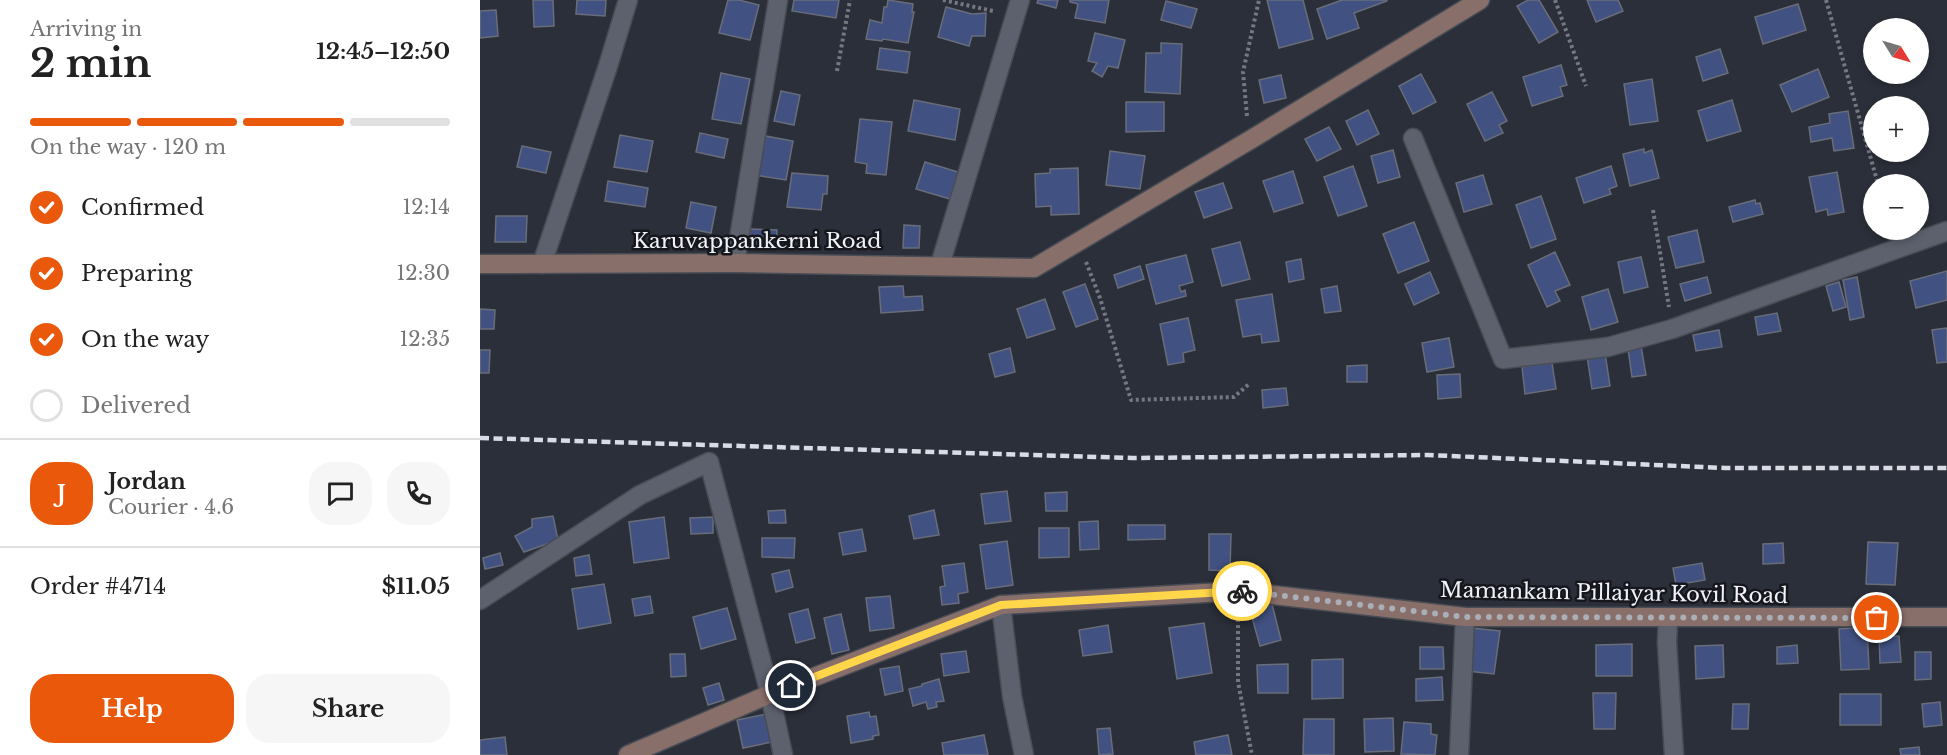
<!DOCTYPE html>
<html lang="en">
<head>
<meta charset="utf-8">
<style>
  :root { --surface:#fff; --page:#f6f6f6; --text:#222; --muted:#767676; --line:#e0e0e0; --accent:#ea580c }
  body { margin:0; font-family:"Libre Baskerville",serif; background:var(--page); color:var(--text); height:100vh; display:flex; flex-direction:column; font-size:22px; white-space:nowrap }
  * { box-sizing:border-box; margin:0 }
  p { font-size:20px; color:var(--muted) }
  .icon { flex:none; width:33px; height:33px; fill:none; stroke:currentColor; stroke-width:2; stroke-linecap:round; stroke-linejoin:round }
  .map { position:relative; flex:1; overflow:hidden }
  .panel { display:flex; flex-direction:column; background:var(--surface); width:480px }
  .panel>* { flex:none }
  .needle { width:39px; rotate:127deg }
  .fabs { position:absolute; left:1383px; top:18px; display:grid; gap:12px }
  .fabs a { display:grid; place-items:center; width:66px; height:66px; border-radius:50%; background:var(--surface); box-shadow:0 3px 9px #0003; font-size:30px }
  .pin { position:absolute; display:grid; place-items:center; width:51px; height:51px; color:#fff; margin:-26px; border:3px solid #fff; border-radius:50%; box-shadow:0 2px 6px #0007 }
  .courier { position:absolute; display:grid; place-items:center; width:60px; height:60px; margin:-30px; border:4px solid #ffd54a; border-radius:50%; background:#fff; color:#222; box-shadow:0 2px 8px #0007 }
  .overview em { font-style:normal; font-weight:700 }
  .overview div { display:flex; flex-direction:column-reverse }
  .overview { display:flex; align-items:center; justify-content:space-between; height:102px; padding:0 30px }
  h1 { font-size:39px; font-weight:700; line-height:45px }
  .bar { display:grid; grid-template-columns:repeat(4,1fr); gap:9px 6px; align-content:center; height:72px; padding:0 30px }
  .bar i { height:8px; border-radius:4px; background:var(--line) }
  .bar .on { background:var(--accent) }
  .bar p { grid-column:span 4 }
  .line { display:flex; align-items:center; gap:15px; padding:0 30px; border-top:2px solid var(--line) }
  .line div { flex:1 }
  .round { display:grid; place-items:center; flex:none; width:63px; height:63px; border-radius:24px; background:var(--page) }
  ol { padding:0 30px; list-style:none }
  li { display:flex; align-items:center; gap:18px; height:66px }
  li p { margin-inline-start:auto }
  li .icon { padding:6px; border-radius:50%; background:var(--accent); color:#fff; stroke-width:4 }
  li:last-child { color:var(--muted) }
  li i { width:33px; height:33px; border:3px solid var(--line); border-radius:50% }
  .cta { display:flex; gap:12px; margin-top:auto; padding:12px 30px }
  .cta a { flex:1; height:69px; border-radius:24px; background:var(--accent); color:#fff; font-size:24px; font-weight:700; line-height:69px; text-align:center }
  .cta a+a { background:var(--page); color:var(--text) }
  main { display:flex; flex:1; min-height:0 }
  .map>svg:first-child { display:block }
</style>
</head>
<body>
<main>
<section class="panel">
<div class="overview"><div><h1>2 min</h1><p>Arriving in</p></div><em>12:45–12:50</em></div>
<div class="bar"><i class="on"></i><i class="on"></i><i class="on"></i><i></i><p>On the way · 120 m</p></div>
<ol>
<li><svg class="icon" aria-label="check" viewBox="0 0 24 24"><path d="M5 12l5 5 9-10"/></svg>Confirmed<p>12:14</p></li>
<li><svg class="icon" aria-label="check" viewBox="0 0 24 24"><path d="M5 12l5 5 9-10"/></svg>Preparing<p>12:30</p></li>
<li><svg class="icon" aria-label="check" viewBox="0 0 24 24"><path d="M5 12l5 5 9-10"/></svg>On the way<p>12:35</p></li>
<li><i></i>Delivered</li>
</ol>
<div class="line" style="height:108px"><b class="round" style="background:var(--accent);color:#fff">J</b><div><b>Jordan</b><p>Courier · 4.6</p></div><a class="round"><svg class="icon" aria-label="chat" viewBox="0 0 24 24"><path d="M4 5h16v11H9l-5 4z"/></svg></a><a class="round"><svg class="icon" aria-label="phone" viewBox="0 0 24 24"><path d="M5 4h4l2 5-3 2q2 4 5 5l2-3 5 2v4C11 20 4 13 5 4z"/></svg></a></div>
<div class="line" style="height:78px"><div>Order #4714</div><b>$11.05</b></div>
<div class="cta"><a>Help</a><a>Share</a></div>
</section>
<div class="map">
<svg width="1467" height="755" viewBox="0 0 1467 755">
  <rect width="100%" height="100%" fill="#2b2f39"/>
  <g fill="#415182" stroke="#686d79" stroke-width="1.5">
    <polygon points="53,0 73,0 74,26 54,27"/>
    <polygon points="97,0 126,0 125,16 96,14"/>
    <polygon points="248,0 259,0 279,5 270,40 239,33"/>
    <polygon points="314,0 359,0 356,18 312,11"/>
    <polygon points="408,0 433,4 432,12 434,12 428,43 403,39 402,41 386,39 390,20 402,23 404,7 407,7"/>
    <polygon points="558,0 578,0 576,8 557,3"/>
    <polygon points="590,0 629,0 625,23 595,18 598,4 590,2"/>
    <polygon points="787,0 823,0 833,39 799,48"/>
    <polygon points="862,0 906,0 907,1 874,13 879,28 847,39 837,9"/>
    <polygon points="1048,0 1059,0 1078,32 1059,43 1037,6"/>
    <polygon points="1107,0 1138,0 1143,11 1116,22"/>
    <polygon points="686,1 717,9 711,28 681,20"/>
    <polygon points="1318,4 1326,30 1283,44 1275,17"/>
    <polygon points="466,7 492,14 506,13 505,36 492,36 489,46 458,37"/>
    <polygon points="16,10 18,36 0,38 0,11"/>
    <polygon points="615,33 645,40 638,68 628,66 622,77 612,71 617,63 608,61"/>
    <polygon points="681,43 702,44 700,94 665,92 666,53 681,53"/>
    <polygon points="400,48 430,52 427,73 397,69"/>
    <polygon points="1240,49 1248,73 1223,81 1216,57"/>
    <polygon points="1081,65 1087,85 1080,87 1083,96 1052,106 1043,77"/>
    <polygon points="1338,69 1349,97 1312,112 1300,85"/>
    <polygon points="241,73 270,79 261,124 232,119"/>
    <polygon points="941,74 956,102 933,114 919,86"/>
    <polygon points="801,75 806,98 784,103 779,80"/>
    <polygon points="1172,79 1178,121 1150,125 1144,84"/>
    <polygon points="301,91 320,95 314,125 294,121"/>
    <polygon points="1012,92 1027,121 1019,125 1023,133 1005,141 987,104"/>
    <polygon points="434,100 480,109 475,140 428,131"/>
    <polygon points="1252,100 1261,131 1227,141 1218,111"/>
    <polygon points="646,102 684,102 684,131 646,132"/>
    <polygon points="888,110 899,134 877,145 866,121"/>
    <polygon points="1368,111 1374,148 1354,151 1352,138 1331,142 1329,127 1350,123 1349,114"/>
    <polygon points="380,119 412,122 406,175 386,173 387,164 375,162"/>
    <polygon points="849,127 861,149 837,161 825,139"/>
    <polygon points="220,133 248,139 244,158 216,152"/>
    <polygon points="140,135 173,141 167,172 134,167"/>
    <polygon points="280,135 313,141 306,180 274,175"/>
    <polygon points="42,146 71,152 66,173 37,167"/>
    <polygon points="1164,149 1164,153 1172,150 1179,178 1150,186 1143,154"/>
    <polygon points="913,150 920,177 898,183 891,156"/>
    <polygon points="630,151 665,156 660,189 626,185"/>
    <polygon points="445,162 478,172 470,199 436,189"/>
    <polygon points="873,166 887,206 858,216 844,177"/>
    <polygon points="1131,166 1137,186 1129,189 1131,194 1104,203 1096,178"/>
    <polygon points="598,168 599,214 571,215 571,206 556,207 555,174 570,173 570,169"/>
    <polygon points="813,171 823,203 794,212 783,181"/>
    <polygon points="1357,172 1364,212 1348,215 1347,209 1336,212 1329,177"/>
    <polygon points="312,173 348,176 347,194 343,194 341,210 307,207"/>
    <polygon points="1003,175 1012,204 984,212 976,183"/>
    <polygon points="128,181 168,188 165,207 125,201"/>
    <polygon points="743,183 752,208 724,218 715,192"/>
    <polygon points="1061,196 1076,239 1051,248 1036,205"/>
    <polygon points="1275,200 1276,204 1280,203 1283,214 1253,222 1249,207"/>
    <polygon points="211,202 236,207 231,233 206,228"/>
    <polygon points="16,216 47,216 46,242 15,242"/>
    <polygon points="934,222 949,261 918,273 903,234"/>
    <polygon points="424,225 440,226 439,248 423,248"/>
    <polygon points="270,229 297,230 296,249 270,248"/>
    <polygon points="1217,230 1224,262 1196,268 1188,237"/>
    <polygon points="760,242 770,279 742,286 732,249"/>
    <polygon points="1075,252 1090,285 1075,291 1080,301 1067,307 1048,265"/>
    <polygon points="706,255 713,282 699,286 701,292 705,290 706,296 676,304 666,265"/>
    <polygon points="1161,257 1168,287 1144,293 1138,262"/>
    <polygon points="821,259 824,279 809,282 806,262"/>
    <polygon points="660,266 664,279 638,288 634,275"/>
    <polygon points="1467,271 1467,300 1436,308 1430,281"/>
    <polygon points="950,272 959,293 934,305 925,284"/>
    <polygon points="1227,277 1231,293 1205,301 1200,284"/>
    <polygon points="1377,277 1384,317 1370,320 1363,280"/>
    <polygon points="1359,282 1366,307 1353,311 1346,286"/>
    <polygon points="605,284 618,319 596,327 583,292"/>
    <polygon points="423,286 424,297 442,296 443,310 401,313 399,287"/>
    <polygon points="857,286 861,311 845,313 841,289"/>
    <polygon points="1128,289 1138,322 1111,330 1102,297"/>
    <polygon points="792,294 799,341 782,343 781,334 763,337 756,300"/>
    <polygon points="565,299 575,329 547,338 537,309"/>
    <polygon points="0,309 15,310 14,329 0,329"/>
    <polygon points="1297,313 1301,331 1278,335 1275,317"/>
    <polygon points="708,318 715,350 703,353 704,362 688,365 680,324"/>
    <polygon points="1467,328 1467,362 1457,363 1452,330"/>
    <polygon points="1239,330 1242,347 1216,351 1213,335"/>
    <polygon points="969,338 974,367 947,372 942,343"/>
    <polygon points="1161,346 1166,375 1152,377 1148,349"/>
    <polygon points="530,348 535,372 515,377 509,354"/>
    <polygon points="0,350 10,350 9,373 0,373"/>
    <polygon points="1125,353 1130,386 1112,389 1107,356"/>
    <polygon points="1072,363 1076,389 1045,394 1042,367"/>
    <polygon points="887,365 887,382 867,382 867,366"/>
    <polygon points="980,374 981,397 958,399 957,375"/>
    <polygon points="806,388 808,405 783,408 782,390"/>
    <polygon points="527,491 531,521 505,524 501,494"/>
    <polygon points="587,492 587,511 566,511 565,493"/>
    <polygon points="305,510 306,523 289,523 288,511"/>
    <polygon points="454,510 459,535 434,539 429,516"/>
    <polygon points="73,516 78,540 44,552 35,536 52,527 52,519"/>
    <polygon points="184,517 189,558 154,563 149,522"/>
    <polygon points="233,517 233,533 211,534 210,518"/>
    <polygon points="618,521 619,549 600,550 599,522"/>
    <polygon points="648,525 685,525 685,539 648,540"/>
    <polygon points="559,528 589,528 589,557 559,558"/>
    <polygon points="382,529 386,551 363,555 359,533"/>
    <polygon points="729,534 751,534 750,571 729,570"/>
    <polygon points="282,538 315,538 314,558 282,557"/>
    <polygon points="527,541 533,585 506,589 500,545"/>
    <polygon points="1388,542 1418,543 1415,585 1386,584"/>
    <polygon points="1303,543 1304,563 1283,564 1283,544"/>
    <polygon points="20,553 23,565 5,569 3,558"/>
    <polygon points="109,555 112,574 96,576 94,558"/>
    <polygon points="484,563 488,592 478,594 479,603 462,605 460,587 465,586 462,566"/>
    <polygon points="1222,563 1225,580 1196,585 1193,568"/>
    <polygon points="309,570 313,587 296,592 292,574"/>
    <polygon points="124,584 131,623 98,629 92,589"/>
    <polygon points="170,596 173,613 155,616 152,599"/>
    <polygon points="410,596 414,628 390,631 386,598"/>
    <polygon points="792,604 801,640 780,646 770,610"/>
    <polygon points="247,608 256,639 221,649 213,617"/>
    <polygon points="328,609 335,638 316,643 309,614"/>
    <polygon points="361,614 369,650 352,654 344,618"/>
    <polygon points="724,623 732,673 697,679 689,628"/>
    <polygon points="628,625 632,652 603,656 599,630"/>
    <polygon points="1387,627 1389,669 1361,670 1359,629"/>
    <polygon points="992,628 1020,631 1014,674 987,671"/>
    <polygon points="1419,636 1421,662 1400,663 1399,637"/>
    <polygon points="1152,644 1152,676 1116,676 1116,645"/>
    <polygon points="1243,645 1244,677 1216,679 1215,646"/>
    <polygon points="1317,645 1318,663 1297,664 1297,647"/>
    <polygon points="940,647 963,647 964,669 940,669"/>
    <polygon points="486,651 489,672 464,676 461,654"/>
    <polygon points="1435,652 1451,652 1451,679 1435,680"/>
    <polygon points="190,654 205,654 206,676 191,677"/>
    <polygon points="863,659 863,698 832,699 832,660"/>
    <polygon points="808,664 808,693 778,693 777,665"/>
    <polygon points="419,666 423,691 405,695 400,669"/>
    <polygon points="962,677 963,700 936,701 936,679"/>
    <polygon points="459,679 464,701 456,702 457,707 448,709 446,702 433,706 429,689 442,686 442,684"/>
    <polygon points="239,683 244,700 228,705 223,688"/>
    <polygon points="1113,693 1136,693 1135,729 1114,729"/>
    <rect x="1360" y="694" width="41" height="31"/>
    <polygon points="1460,702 1462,725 1444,727 1442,704"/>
    <polygon points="1253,704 1269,704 1268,729 1252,729"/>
    <polygon points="389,712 390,717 396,716 399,735 393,736 393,739 371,743 367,716"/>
    <polygon points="286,714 292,742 263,748 257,720"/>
    <polygon points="913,718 914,751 885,752 884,719"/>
    <polygon points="824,719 854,719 854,755 823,755"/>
    <polygon points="924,722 951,724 951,734 957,735 955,755 921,754"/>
    <polygon points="630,728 633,754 619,755 617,729"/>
    <polygon points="504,735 508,755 464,755 462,743"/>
    <polygon points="748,735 752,755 716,755 714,742"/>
    <polygon points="25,737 27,755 0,755 0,740"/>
    <polygon points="1439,747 1440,755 1421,755 1420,749"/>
  </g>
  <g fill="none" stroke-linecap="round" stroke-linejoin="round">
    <g stroke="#484c54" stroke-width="21">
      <g id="street">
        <polyline points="933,138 1023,359 1128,347 1192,329 1467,231"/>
        <polyline points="255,263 298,0"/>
        <polyline points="62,264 128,66 148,0"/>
        <polyline points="460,265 540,0"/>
        <polyline points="0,600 160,495 229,462 290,694 303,755"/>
        <polyline points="521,605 532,696 544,755"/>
        <polyline points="1188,618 1187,643 1194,755"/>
        <polyline points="979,755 985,617"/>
      </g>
    </g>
    <g stroke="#484c54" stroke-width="21">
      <g id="secondary">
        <polyline points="0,264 255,263 554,268 770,140 1000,0"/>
        <polyline points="148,755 290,694 521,605 759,591 985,617 1467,617"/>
      </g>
    </g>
    <g stroke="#747881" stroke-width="4" stroke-dasharray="3 3" stroke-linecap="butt">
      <polyline points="463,0 513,11"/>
      <polyline points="1075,0 1106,86"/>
      <polyline points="1346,0 1398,184"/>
      <polyline points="357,71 370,0"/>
      <polyline points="767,116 763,72 779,0"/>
      <polyline points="1173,210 1189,307"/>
      <polyline points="606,262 620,298 651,400 754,397 769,384"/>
      <polyline points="758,613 758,682 772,755"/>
    </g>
    <use href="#street" stroke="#5d616d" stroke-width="18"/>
    <use href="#secondary" stroke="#896f6a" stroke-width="18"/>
    <polyline stroke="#d9dce4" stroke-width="4.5" stroke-dasharray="9 4.5" stroke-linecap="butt" points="0,438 652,458 948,455 1245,468 1467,468"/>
  </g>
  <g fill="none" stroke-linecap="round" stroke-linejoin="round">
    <polyline stroke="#aaaeb6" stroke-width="6" stroke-dasharray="0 10.8" points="762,591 985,617 1397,618"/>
    <polyline stroke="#ffd54a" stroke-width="8" points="311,686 521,605 762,591"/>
  </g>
  <g text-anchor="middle" stroke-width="5" stroke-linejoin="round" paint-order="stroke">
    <g font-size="21" fill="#eff2f9" stroke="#15171c">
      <text x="277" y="248">Karuvappankerni Road</text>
      <text transform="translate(1134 593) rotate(1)" y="7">Mamankam Pillaiyar Kovil Road</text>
    </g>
  </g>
</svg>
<div class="fabs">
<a><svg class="needle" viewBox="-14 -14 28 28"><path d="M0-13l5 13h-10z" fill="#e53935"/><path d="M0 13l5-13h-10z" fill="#767676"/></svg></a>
<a>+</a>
<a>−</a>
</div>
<div class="pin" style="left:1397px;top:618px;background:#ea580c"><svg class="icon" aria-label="bag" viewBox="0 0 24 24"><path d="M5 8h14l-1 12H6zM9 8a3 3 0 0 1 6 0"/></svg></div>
<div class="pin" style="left:311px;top:686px;background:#1f2937"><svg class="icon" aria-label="home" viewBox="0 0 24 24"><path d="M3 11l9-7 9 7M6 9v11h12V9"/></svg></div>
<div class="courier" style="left:762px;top:591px"><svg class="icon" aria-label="bike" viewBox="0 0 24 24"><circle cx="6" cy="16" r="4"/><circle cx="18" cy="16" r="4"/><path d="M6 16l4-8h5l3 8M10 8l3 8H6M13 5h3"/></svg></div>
</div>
</main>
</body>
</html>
